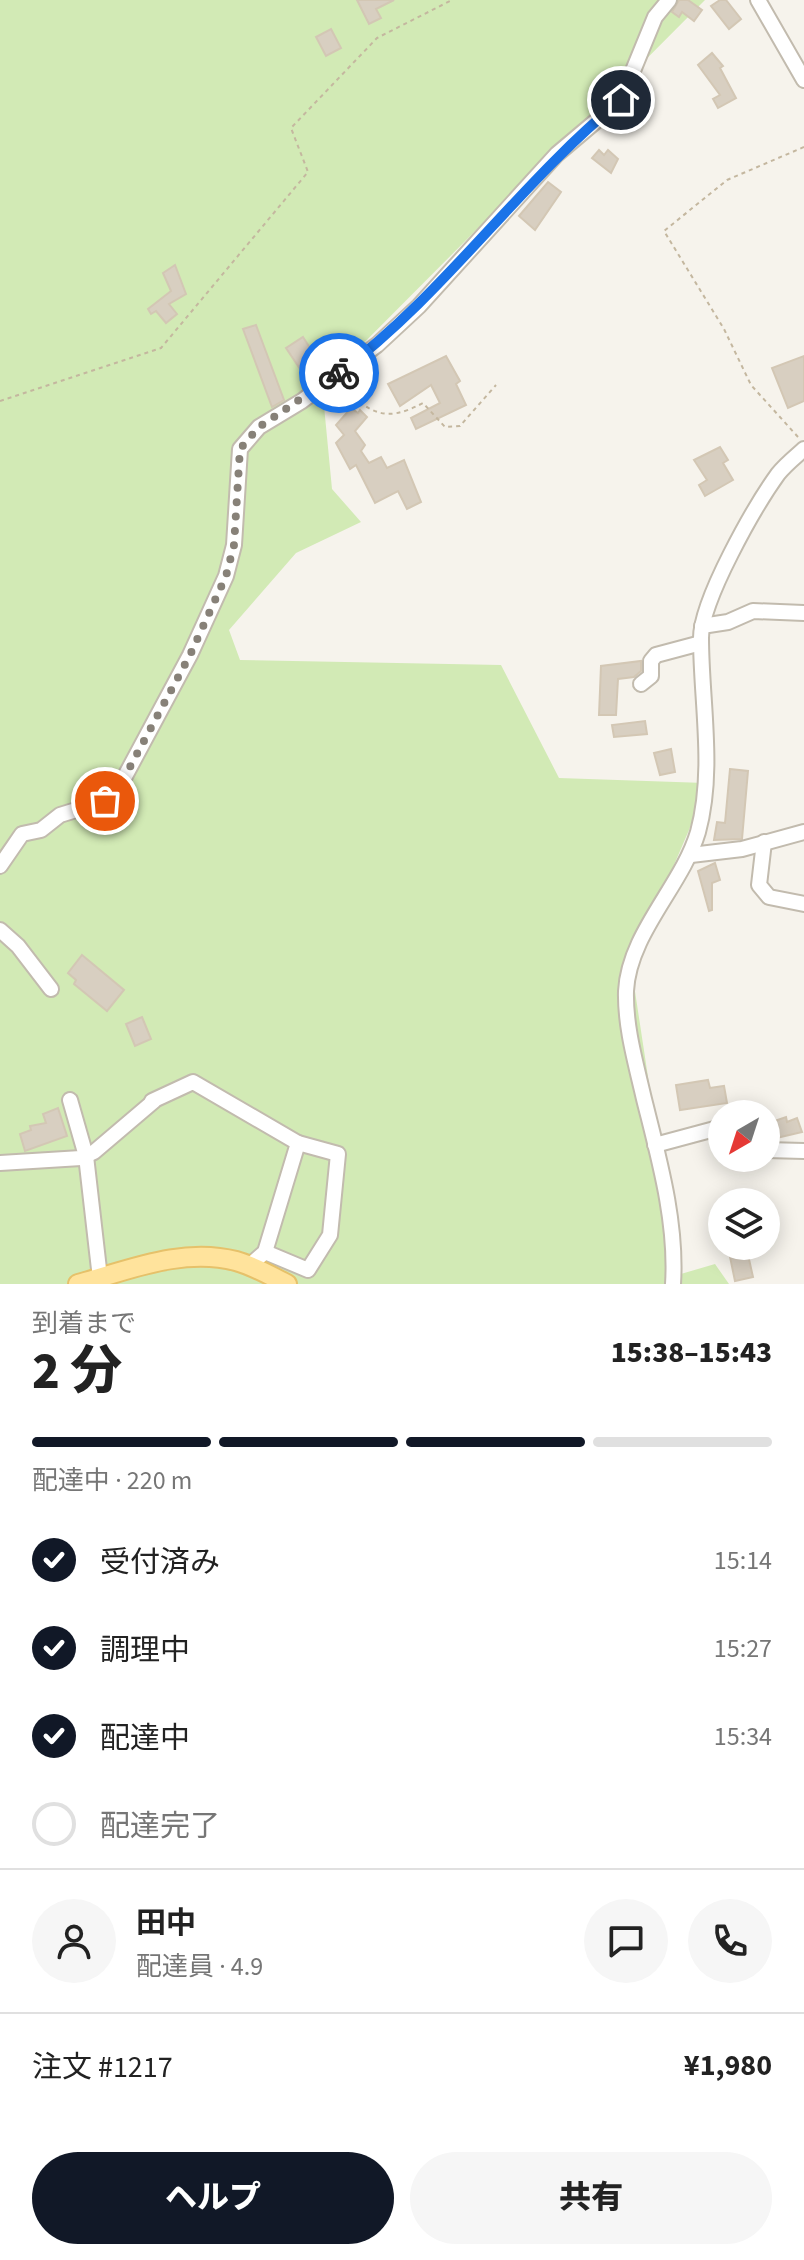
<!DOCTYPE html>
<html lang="ja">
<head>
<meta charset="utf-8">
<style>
  :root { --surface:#fff; --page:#f6f6f6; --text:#222; --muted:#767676; --line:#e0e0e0; --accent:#111827 }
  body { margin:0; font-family:"Source Sans 3","Noto Sans JP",sans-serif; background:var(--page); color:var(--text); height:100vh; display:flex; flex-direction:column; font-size:30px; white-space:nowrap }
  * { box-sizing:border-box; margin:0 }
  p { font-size:26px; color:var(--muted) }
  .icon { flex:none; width:44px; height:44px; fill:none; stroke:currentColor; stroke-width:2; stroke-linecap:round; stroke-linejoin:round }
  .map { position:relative; height:1284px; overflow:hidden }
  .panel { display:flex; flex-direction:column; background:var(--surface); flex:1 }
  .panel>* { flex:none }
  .needle { width:52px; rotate:219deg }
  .controls { position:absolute; left:708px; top:1100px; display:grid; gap:16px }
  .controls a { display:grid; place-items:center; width:72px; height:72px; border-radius:50%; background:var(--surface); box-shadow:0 4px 20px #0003; font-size:40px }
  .pin { position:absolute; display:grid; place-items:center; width:68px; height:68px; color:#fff; margin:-34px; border:4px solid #fff; border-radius:50%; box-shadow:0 2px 8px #0007 }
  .courier { position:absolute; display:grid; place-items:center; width:80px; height:80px; margin:-40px; border:6px solid #1a73e8; border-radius:50%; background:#fff; color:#222; box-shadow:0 2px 10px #0007 }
  .head em { font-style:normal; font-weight:800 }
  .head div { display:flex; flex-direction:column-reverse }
  .head { display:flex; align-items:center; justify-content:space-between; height:136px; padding:0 32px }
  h1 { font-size:52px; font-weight:800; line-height:60px }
  .bar { display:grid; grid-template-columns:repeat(4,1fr); gap:12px 8px; align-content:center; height:96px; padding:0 32px }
  .bar i { height:10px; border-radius:6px; background:var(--line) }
  .bar .current { background:var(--accent) }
  .bar p { grid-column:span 4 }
  .line { display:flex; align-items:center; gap:20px; padding:0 32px; border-top:2px solid var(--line) }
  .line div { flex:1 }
  .round { display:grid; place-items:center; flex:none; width:84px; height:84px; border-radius:42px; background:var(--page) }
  ol { padding:0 32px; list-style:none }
  li { display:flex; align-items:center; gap:24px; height:88px }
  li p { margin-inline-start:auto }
  li .icon { padding:8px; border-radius:50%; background:var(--accent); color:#fff; stroke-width:4 }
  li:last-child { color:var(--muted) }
  li i { width:44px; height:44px; border:4px solid var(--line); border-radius:50% }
  .cta { display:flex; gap:16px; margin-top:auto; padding:16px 32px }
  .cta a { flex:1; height:92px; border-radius:48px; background:var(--accent); color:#fff; font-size:32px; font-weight:800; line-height:92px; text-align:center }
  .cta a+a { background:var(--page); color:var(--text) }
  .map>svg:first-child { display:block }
</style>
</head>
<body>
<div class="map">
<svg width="804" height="1284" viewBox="0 0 804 1284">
  <rect width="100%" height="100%" fill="#f6f3ec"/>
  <polygon fill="#d2eab5" points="0,0 705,0 322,385 332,489 361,522 296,553 229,630 240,660 501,665 559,778 705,783 689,830 631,965 667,1202 674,1276 715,1264 729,1284 0,1284"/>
  <g fill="#d8cfc1" stroke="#d3c7b4" stroke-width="2">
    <polygon points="357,0 394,0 376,9 381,18 369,24"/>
    <polygon points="679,0 688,0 702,10 694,21 682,12 679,17 672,12"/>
    <polygon points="720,0 726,0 741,19 729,29 711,6"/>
    <polygon points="331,29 341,48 326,56 316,37"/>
    <polygon points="712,53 723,66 720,68 736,98 718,108 713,99 720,95 698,65"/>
    <polygon points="599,150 604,155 608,150 618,159 611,173 592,158"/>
    <polygon points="548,182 561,192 535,230 519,216"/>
    <polygon points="175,265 186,294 169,304 177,314 166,323 156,311 151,314 148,309 171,291 163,273"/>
    <polygon points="256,325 284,400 272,407 243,329"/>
    <polygon points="303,337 317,359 300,369 286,348"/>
    <polygon points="446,356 460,381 456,384 466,405 416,429 411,418 440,403 431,385 400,406 388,384"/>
    <polygon points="804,356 804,401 788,408 772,368"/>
    <polygon points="351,408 358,413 360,410 367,417 355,431 365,445 361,451 369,463 381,457 387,468 404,460 421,502 407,509 398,491 375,503 356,465 350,469 336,443 344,435 336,425"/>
    <polygon points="720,447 728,460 723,463 733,480 705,496 699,485 707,480 694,460"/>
    <polygon points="641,661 641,671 634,677 618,679 616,715 599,715 601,666"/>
    <polygon points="645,721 647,734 614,737 612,725"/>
    <polygon points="671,749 675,772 660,775 654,753"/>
    <polygon points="730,769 748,771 742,839 714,840 717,822 725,823"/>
    <polygon points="715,863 720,880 712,883 712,910 709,911 698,871"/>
    <polygon points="82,955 124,990 107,1011 74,984 76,980 68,973"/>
    <polygon points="142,1017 151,1039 135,1046 126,1024"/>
    <polygon points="708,1080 710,1088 724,1086 727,1103 680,1110 676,1085"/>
    <polygon points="58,1108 67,1136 25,1151 20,1134 31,1130 30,1126 46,1123 43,1114"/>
    <polygon points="786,1117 787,1122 797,1118 802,1132 768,1140 766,1124"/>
    <polygon points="746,1246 753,1277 735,1281 728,1247"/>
  </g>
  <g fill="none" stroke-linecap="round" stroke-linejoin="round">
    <g stroke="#c2bbae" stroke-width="18">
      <g id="minor">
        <polyline points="758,0 804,80"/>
        <polyline points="702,626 728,622 753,611 804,613"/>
        <polyline points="641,684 651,676 651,661 656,655 701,643"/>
        <polyline points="764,842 759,885 769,897 804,904"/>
        <polyline points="691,855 742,849 804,832"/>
        <polyline points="0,866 22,834 41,830 60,815 105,801 123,780 190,655 226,576 234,545 240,449 259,427 302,401 377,345 419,306 557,154 621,100 655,17 669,0"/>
        <polyline points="0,930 18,946 51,989"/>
        <polyline points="70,1100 86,1156 100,1278"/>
        <polyline points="152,1101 193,1082 298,1143 265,1252 249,1266"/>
        <polyline points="655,1145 722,1127"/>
        <polyline points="766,1150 804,1151"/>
        <polyline points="0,1163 81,1158 94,1152 154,1101"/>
        <polyline points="265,1252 308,1270 330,1235 338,1154 298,1143"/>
        <path d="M673 1284C677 1222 659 1159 644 1099 636 1064 625 1027 626 991 629 933 682 886 698 832 715 770 701 701 701 638 701 600 755 506 778 474 785 465 795 457 804 449"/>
      </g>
    </g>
    <g stroke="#e6c16a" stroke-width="22">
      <path id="major" d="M78 1284C129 1270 183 1247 236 1261 254 1266 271 1276 287 1284"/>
    </g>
    <g stroke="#c4b79f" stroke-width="2" stroke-dasharray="4 4" stroke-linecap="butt">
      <path d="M340 388C373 412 383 424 423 403L445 427 460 426 496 385"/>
      <polyline points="0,401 161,348 308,172 291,128 377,38 452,0"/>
      <polyline points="798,437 751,385 724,329 664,231 727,180 804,147"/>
    </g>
    <use href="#minor" stroke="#fff" stroke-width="14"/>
    <use href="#major" stroke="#ffe39c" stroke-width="18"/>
  </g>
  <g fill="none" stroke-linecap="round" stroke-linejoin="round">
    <polyline stroke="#878178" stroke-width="8" stroke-dasharray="0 14.4" points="105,801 123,780 190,655 226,576 234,545 240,449 259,427 339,373"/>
    <path stroke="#1a73e8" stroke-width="10" d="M339 373C445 294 519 183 621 100"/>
  </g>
</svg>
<div class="controls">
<a><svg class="needle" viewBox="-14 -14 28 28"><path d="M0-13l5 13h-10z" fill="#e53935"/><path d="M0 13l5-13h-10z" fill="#767676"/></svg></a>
<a><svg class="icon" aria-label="layers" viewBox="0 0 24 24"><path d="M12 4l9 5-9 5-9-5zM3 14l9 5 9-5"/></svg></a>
</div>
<div class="pin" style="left:105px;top:801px;background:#ea580c"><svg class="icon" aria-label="bag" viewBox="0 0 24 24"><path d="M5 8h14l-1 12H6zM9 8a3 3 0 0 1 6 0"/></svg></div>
<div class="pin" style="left:621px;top:100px;background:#1f2937"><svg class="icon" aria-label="home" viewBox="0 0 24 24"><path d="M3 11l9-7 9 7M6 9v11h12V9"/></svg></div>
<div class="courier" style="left:339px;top:373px"><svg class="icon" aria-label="bike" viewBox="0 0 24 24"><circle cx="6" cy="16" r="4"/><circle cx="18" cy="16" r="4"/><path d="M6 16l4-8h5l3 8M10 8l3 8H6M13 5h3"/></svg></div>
</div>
<section class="panel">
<div class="head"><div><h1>2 分</h1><p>到着まで</p></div><em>15:38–15:43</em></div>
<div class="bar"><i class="current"></i><i class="current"></i><i class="current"></i><i></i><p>配達中 · 220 m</p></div>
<ol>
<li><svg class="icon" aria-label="check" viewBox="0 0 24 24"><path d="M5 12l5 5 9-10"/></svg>受付済み<p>15:14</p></li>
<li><svg class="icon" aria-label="check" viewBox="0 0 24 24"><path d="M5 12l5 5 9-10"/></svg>調理中<p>15:27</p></li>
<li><svg class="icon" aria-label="check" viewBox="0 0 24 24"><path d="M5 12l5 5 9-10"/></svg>配達中<p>15:34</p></li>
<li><i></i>配達完了</li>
</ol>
<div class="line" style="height:144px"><a class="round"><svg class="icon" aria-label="person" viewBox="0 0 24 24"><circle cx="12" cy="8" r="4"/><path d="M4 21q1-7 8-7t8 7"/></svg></a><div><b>田中</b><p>配達員 · 4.9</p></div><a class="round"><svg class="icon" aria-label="chat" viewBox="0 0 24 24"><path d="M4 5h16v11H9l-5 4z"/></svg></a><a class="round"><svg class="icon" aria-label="phone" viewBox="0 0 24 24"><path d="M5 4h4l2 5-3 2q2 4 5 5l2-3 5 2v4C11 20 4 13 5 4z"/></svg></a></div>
<div class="line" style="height:104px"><div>注文 #1217</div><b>¥1,980</b></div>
<div class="cta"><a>ヘルプ</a><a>共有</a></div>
</section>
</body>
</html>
